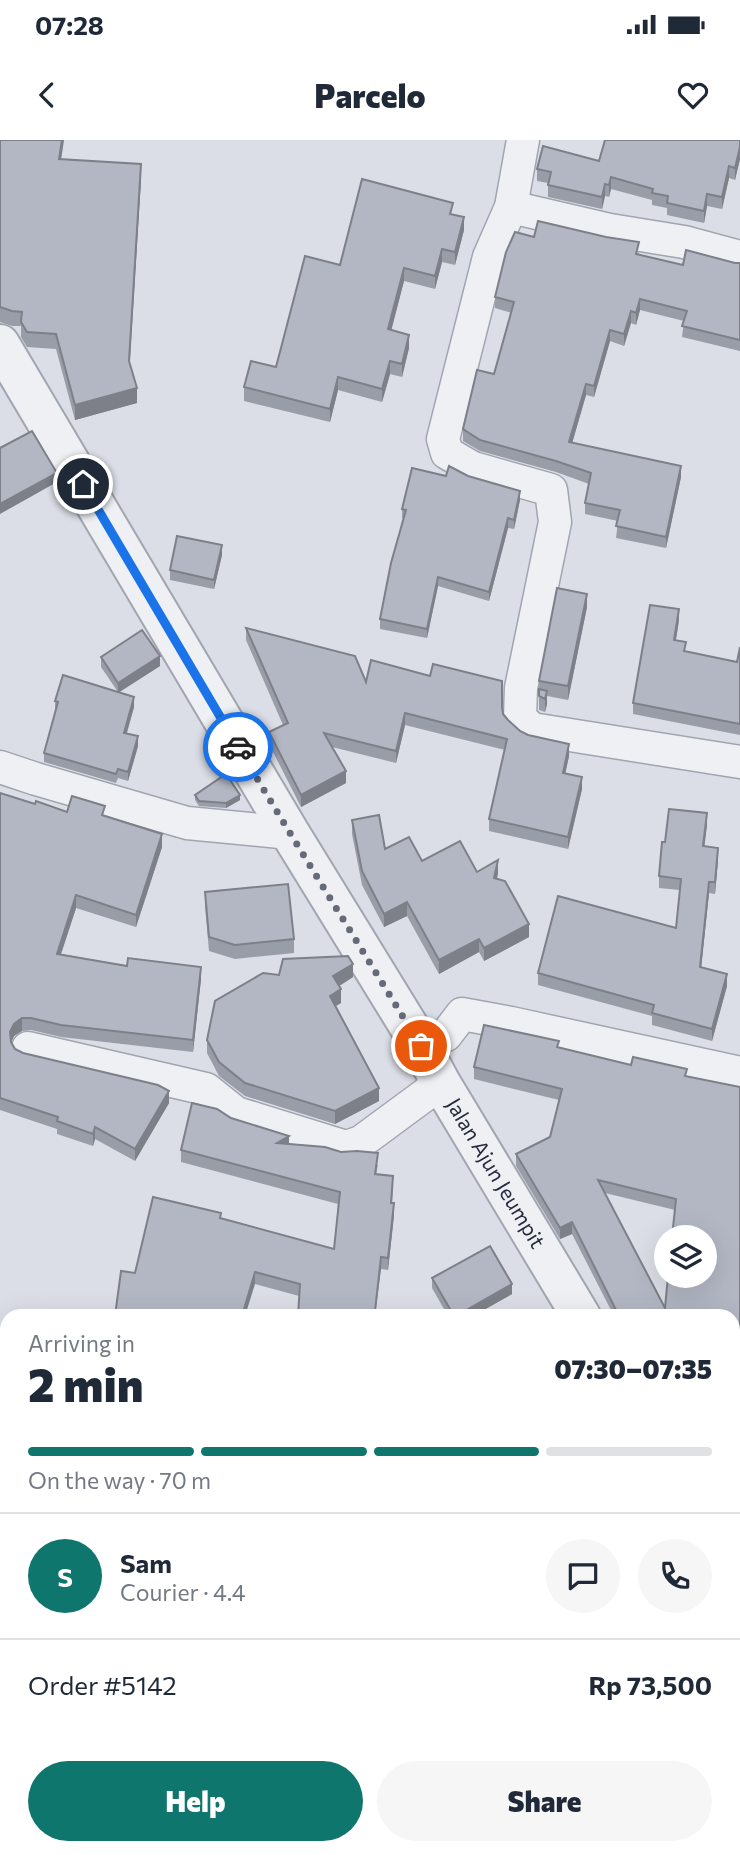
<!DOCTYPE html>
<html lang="en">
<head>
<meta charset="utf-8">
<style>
  :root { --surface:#fff; --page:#f6f6f7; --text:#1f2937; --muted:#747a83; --line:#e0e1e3; --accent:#0f766e }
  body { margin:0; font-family:Commissioner,sans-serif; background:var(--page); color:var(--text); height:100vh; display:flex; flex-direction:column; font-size:26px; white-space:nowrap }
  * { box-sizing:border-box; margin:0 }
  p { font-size:23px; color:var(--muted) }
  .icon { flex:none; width:38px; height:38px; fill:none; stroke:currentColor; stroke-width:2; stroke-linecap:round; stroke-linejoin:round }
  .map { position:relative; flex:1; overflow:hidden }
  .details { position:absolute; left:0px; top:1169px; width:740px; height:546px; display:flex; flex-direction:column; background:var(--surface); border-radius:21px 21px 0 0; box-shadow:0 7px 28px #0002 }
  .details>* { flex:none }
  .tools { position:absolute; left:654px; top:1085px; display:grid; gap:14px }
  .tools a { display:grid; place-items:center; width:63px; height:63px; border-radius:50%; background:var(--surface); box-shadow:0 7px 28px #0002; font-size:35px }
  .pin { position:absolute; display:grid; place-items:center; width:60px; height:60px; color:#fff; margin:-30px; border:4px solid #fff; border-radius:50%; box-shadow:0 2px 7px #0007 }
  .courier { position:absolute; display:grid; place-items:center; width:70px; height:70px; margin:-35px; border:5px solid #1a73e8; border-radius:50%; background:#fff; color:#222; box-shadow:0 2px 9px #0007 }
  .overview em { font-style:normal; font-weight:800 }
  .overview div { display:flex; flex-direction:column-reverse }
  .overview { display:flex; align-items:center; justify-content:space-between; height:119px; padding:0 28px }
  h1 { font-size:46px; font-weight:800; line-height:52px }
  .bar { display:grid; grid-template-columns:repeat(4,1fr); gap:10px 7px; align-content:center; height:84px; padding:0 28px }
  .bar i { height:9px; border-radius:5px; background:var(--line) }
  .bar .current { background:var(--accent) }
  .bar p { grid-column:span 4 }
  .line { display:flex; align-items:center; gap:18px; padding:0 28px; border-top:2px solid var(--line) }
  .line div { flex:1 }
  .round { display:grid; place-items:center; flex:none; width:74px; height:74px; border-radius:37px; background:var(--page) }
  .button { display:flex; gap:14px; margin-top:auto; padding:14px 28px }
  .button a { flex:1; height:80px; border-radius:42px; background:var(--accent); color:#fff; font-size:28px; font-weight:800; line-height:80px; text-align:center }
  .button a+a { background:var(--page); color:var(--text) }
  .status { display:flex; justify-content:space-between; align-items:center; height:49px; padding:0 35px; background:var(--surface); direction:ltr }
  .status svg { height:19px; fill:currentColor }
  header { display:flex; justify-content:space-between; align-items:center; height:91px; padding:0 28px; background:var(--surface); font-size:32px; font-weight:800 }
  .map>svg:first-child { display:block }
</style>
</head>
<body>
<div class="status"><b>07:28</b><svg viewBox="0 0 49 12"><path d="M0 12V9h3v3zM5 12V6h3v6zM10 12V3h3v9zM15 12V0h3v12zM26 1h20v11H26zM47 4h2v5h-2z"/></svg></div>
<header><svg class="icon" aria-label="back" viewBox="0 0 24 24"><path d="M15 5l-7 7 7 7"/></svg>Parcelo<svg class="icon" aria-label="heart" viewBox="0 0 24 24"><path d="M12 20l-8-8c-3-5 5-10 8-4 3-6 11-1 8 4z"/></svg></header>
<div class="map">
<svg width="740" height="1715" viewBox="0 0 740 1715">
  <rect width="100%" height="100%" fill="#dbdee6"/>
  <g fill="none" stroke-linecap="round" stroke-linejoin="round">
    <g stroke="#a1a5b0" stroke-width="35">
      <g id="minor">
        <polyline points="523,0 511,67 489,117 443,299 447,313 473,328 551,350 555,382 521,548 520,578 532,589 740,622"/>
        <polyline points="511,67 610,90 684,102 740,117"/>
        <polyline points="0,627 36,639 187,683 290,693"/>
        <polyline points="421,906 446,895 462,874 511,883 740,933"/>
        <polyline points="28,908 206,949 236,973 346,1007 361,1002 441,943"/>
        <polyline points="0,1324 7,1324"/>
        <polyline points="733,1340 740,1339"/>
        <polyline points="157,1708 201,1715"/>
        <polyline points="246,1715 253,1708"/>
        <polyline points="443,1715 444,1708"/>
      </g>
    </g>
    <g stroke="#a1a5b0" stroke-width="42">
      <g id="tertiary">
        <path id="s1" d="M0 204 290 693 421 906 441 943 581 1176"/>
        <polyline points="733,1441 740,1452"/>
      </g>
    </g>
    <use href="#minor" stroke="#eef0f4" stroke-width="32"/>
    <use href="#tertiary" stroke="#eef0f4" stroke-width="38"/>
  </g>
  <g fill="#999da8" fill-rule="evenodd">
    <polygon points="0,0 62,19 141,39 129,223 137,263 75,280 56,209 27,207 21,197 21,186 12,186 0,182"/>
    <polygon points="740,0 740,19 735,40 729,38 722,69 707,66 704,83 667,75 667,68 652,65 652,60 611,49 609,57 605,56 602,69 548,57 548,43 537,41 537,29 599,21"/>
    <polygon points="453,74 464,90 455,125 442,122 435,149 404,141 391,190 409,208 402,237 390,234 382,262 338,250 330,282 244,261 244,247 276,227 340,125"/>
    <polygon points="534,97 639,113 639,115 683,125 740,123 740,211 682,197 684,181 640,170 636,185 631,183 624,206 610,201 594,257 586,255 572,303 681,337 666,408 616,398 618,381 585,374 585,363 589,344 556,332 480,311 463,301 463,289 494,234 512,173 495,168 495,157"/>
    <polygon points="446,336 468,336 520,360 514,389 508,388 489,461 438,446 427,498 380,489 380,479 403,378 402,378 402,369"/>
    <polygon points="222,415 214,449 170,440 170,430"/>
    <polygon points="587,467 568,560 547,556 547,564 545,572 539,570 539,541"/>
    <polygon points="679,480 676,500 686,512 737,522 740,507 740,595 633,574 633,563"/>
    <polygon points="246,488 366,542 502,567 503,574 508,580 520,591 569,616 565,633 582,649 568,709 489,691 489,679 505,610 405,585 396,623 332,607 346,643 301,667 269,604 269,592 283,585 246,500"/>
    <polygon points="101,517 160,526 119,552 134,567 127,593 138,606 128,641 118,638 116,643 44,622 44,613 55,571 55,561 118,552 101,527"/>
    <polygon points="0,653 35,664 67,672 105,676 162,707 136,787 76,768 61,814 201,839 193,912 61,897 31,890 22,891 14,896 11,902 15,909 23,913 169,963 135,1021 95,999 93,1006 57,994 57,989 0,970"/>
    <polygon points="195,655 240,660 226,668 199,666 195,660"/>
    <polygon points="352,680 385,709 422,721 477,732 498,733 497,739 529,797 484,821 479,812 439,834 407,776 384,787 362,745 352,694"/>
    <polygon points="707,685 704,706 718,720 715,754 709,753 701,828 727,846 712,901 652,885 652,876 538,845 538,833 676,788 680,750 659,748 659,736 665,702"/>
    <polygon points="205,752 294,799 294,813 235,819 209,811 205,766"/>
    <polygon points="279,835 353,837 339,846 341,863 336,866 379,961 335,984 245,956 219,936 207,913 207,900"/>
    <path d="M559 907 631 925 740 947V1321L733 1322V1176H614L572 1094 560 1099 516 1026V1014L550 997 559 960 474 939V927ZM605 1053 675 1070 665 1168Z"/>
    <polygon points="231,978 289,1004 378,1025 376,1035 393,1049 392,1063 394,1075 388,1130 381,1129 298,1176 299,1156 255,1144 135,1133 221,1079 334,1109 338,1064 181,1022 181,1010"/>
    <polygon points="432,1138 512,1154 473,1176 448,1176 432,1148"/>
    <rect x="0" y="1214" width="7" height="89"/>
    <polygon points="733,1346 740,1346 740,1373 733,1374"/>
    <polygon points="0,1347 7,1348 7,1607 0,1605 0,1573 5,1551 0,1550"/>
  </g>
  <g fill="#7d8088">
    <polygon points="62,0 64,0 59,34 59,19"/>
    <polygon points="740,7 740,19 735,40 735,28"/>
    <polygon points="141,24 141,39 129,236 129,221"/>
    <polygon points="729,26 729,38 722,69 722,57"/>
    <polygon points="611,37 611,49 609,57 609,45"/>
    <polygon points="605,44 605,56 602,69 602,57"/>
    <polygon points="707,54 707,66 704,83 704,71"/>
    <polygon points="464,77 464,90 455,125 455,112"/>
    <polygon points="442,109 442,122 435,149 435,136"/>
    <polygon points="404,128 404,141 388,203 388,189"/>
    <polygon points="640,159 640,170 636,185 636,173"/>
    <polygon points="631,171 631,183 624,206 624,194"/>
    <polygon points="610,190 610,201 594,257 594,246"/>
    <polygon points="409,195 409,208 402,237 402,224"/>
    <polygon points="390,221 390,234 382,262 382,249"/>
    <polygon points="338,237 338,250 330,282 330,269"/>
    <polygon points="586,244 586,255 569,314 569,302"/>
    <polygon points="137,248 137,263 75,280 75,265"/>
    <polygon points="681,326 681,337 666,408 666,397"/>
    <polygon points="57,333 57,342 0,374 0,364"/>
    <polygon points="520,351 520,360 514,389 514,380"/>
    <polygon points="508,378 508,388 489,461 489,452"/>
    <polygon points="222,405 222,415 214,449 214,440"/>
    <polygon points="438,437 438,446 427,498 427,489"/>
    <polygon points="587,454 587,467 568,560 568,546"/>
    <polygon points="679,469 679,480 674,511 674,500"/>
    <polygon points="160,516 160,526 118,553 118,543"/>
    <polygon points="547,551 547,564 545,572 545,559"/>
    <polygon points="134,557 134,567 124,602 124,593"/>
    <polygon points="405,573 405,585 396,623 396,611"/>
    <polygon points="138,596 138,606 128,641 128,632"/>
    <polygon points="569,604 569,616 563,645 563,633"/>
    <polygon points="346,631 346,643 301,667 301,655"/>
    <polygon points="582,637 582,649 568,709 568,697"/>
    <polygon points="240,655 240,660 226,668 226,663"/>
    <polygon points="707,673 707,685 703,718 703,706"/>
    <polygon points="162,694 162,707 136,787 136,775"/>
    <polygon points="718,708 718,720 715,754 715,742"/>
    <polygon points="498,720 498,733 494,751 494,738"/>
    <polygon points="709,742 709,753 700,839 700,827"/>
    <polygon points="76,755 76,768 57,826 57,814"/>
    <polygon points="407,762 407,776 384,787 384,774"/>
    <polygon points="529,784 529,797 484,821 484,808"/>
    <polygon points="479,799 479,812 439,834 439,820"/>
    <polygon points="353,824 353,837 333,850 333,836"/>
    <polygon points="201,827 201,839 193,912 193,900"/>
    <polygon points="727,834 727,846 712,901 712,889"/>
    <polygon points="341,849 341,863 330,869 330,856"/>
    <polygon points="22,878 22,891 14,896 10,905 10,892 14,884"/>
    <polygon points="379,948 379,961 335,984 335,971"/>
    <polygon points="169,951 169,963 135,1021 135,1009"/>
    <polygon points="95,987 95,999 93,1006 93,994"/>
    <polygon points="289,996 289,1009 277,1003"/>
    <polygon points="394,1063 394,1075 388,1130 388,1118"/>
    <polygon points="572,1082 572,1094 560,1099 560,1088"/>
    <polygon points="381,1117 381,1129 375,1176"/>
    <polygon points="255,1132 255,1144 245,1176 242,1176"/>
    <polygon points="512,1144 512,1154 473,1176 456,1176"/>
    <polygon points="738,1309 738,1321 733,1322 733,1311"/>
  </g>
  <g fill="#b2b7c3" stroke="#7d8088" stroke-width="2" fill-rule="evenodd">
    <polygon points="0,0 62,0 59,19 141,24 129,221 137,248 75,265 56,194 27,192 21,182 22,172 12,171 0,167"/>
    <polygon points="605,0 740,0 740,7 735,28 729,26 722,57 707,54 704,71 667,63 668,56 652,53 653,49 611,37 609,45 605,44 602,57 548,45 551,32 537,29 543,6 599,21"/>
    <polygon points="362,39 453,63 450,74 464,77 455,112 442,109 435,136 404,128 388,189 409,195 402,224 390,221 382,249 338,237 330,269 244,247 251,221 276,227 305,116 340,125"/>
    <polygon points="538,81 606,97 639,102 636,114 683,125 686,110 735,123 740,123 740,200 682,186 687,171 640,159 636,173 631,171 624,194 610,190 594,246 586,244 569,302 681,326 666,397 616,386 620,370 585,363 591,333 556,321 480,300 463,289 477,230 494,234 514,162 495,157 506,112 515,92 534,97"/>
    <polygon points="32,291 57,333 0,364 0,308"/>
    <polygon points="449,326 468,336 520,351 514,380 508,378 489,452 438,437 427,489 380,479 391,423 406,370 402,369 412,328 446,336"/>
    <polygon points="177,396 222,405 214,440 170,430"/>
    <polygon points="557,448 587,454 568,546 539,541"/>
    <polygon points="650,465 679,469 674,500 686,502 684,511 737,522 740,507 740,584 633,563"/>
    <polygon points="246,488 355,516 366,542 371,520 430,536 433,524 502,541 502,566 503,574 508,580 520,591 528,595 569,604 563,633 582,637 568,697 489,679 507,599 405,573 396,611 324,593 346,631 301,655 269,592 288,583"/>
    <polygon points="142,490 160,516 118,543 101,517"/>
    <polygon points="63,535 134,557 124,593 138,596 128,632 118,629 116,634 44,613 58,562 55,561"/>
    <polygon points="539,549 547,551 545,559 539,556"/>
    <polygon points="226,634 240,655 226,663 199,661 195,655"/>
    <polygon points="0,653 35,664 36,661 67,672 72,656 105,666 102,675 162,694 136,775 76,755 57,814 127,826 128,818 201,827 193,900 61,885 31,878 22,878 14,884 10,892 11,902 15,909 23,913 158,945 169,951 135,1009 95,987 93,994 57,981 58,977 0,958"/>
    <polygon points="669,669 707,673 703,706 718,708 715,742 709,742 700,827 727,834 712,889 652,873 654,865 538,833 558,756 676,788 681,739 659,736 662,702 665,702"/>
    <polygon points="379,675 385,709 409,697 422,721 460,701 477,732 498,720 494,738 505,741 529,784 484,808 479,799 439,820 407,762 384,774 362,731 352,680"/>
    <polygon points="288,744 294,799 235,805 209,797 205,752"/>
    <polygon points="348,816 353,824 333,836 341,849 330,856 379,948 335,971 245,943 219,922 207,900 215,861 263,833 279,835 283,819"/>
    <path d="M484 885 559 901 557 907 631 925 633 917 687 929 685 936 740 947V1310L733 1311V1176H619L572 1082 560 1088 516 1014 550 997 562 949 474 927ZM598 1040 676 1059 672 1097H705V1136H668L665 1168Z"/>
    <polygon points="192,963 217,969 231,978 289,996 277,1003 325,1007 341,1012 357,1011 378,1013 375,1034 393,1036 391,1063 394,1063 388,1118 381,1117 375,1171 427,1176 298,1176 300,1144 255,1132 242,1176 115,1176 121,1131 135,1133 153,1057 221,1073 220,1078 334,1109 340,1052 181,1010"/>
    <polygon points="490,1106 512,1144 456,1176 454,1176 432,1138"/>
    <rect x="0" y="1214" width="7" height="75"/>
    <polygon points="733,1346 740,1346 740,1362 733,1363"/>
    <polygon points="0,1347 7,1348 7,1537 0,1537"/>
    <polygon points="733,1508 740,1522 740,1715 674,1715 675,1708 733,1708"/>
    <polygon points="7,1543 7,1593 0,1592 0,1573"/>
    <polygon points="0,1696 7,1697 7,1708 21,1708 20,1715 0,1715"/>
  </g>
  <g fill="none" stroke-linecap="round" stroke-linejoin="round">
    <polyline stroke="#656a78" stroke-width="7" stroke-dasharray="0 12.6" points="238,607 290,693 421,906"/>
    <polyline stroke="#1a73e8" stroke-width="9" points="83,344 238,607"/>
  </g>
  <g text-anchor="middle" stroke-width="5" stroke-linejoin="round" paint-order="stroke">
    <g font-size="21" fill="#252b3c" stroke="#eaedf4">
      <text dy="7" stroke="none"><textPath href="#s1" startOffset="966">Jalan Ajun Jeumpit</textPath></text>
    </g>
  </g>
</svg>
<div class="tools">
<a><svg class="icon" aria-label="layers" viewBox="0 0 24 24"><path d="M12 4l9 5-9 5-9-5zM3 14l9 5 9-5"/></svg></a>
</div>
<div class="pin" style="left:421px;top:906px;background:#ea580c"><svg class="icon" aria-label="bag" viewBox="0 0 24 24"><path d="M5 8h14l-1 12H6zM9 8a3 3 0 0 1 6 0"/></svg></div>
<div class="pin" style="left:83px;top:344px;background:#1f2937"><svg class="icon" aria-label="home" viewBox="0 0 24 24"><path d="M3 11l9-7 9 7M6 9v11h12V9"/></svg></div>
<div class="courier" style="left:238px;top:607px"><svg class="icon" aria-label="car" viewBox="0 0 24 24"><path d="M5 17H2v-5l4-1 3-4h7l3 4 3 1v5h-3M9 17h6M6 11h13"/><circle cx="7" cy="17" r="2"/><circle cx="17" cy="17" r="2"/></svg></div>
<section class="details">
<div class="overview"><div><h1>2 min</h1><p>Arriving in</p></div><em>07:30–07:35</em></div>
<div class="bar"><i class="current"></i><i class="current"></i><i class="current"></i><i></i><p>On the way · 70 m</p></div>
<div class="line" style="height:126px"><b class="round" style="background:var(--accent);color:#fff">S</b><div><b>Sam</b><p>Courier · 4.4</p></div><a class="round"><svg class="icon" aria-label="chat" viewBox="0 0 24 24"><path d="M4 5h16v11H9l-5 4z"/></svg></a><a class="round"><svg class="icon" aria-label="phone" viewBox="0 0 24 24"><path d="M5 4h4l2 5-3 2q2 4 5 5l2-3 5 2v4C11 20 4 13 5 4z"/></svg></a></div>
<div class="line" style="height:91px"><div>Order #5142</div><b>Rp 73,500</b></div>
<div class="button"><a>Help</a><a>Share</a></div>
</section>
</div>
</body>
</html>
